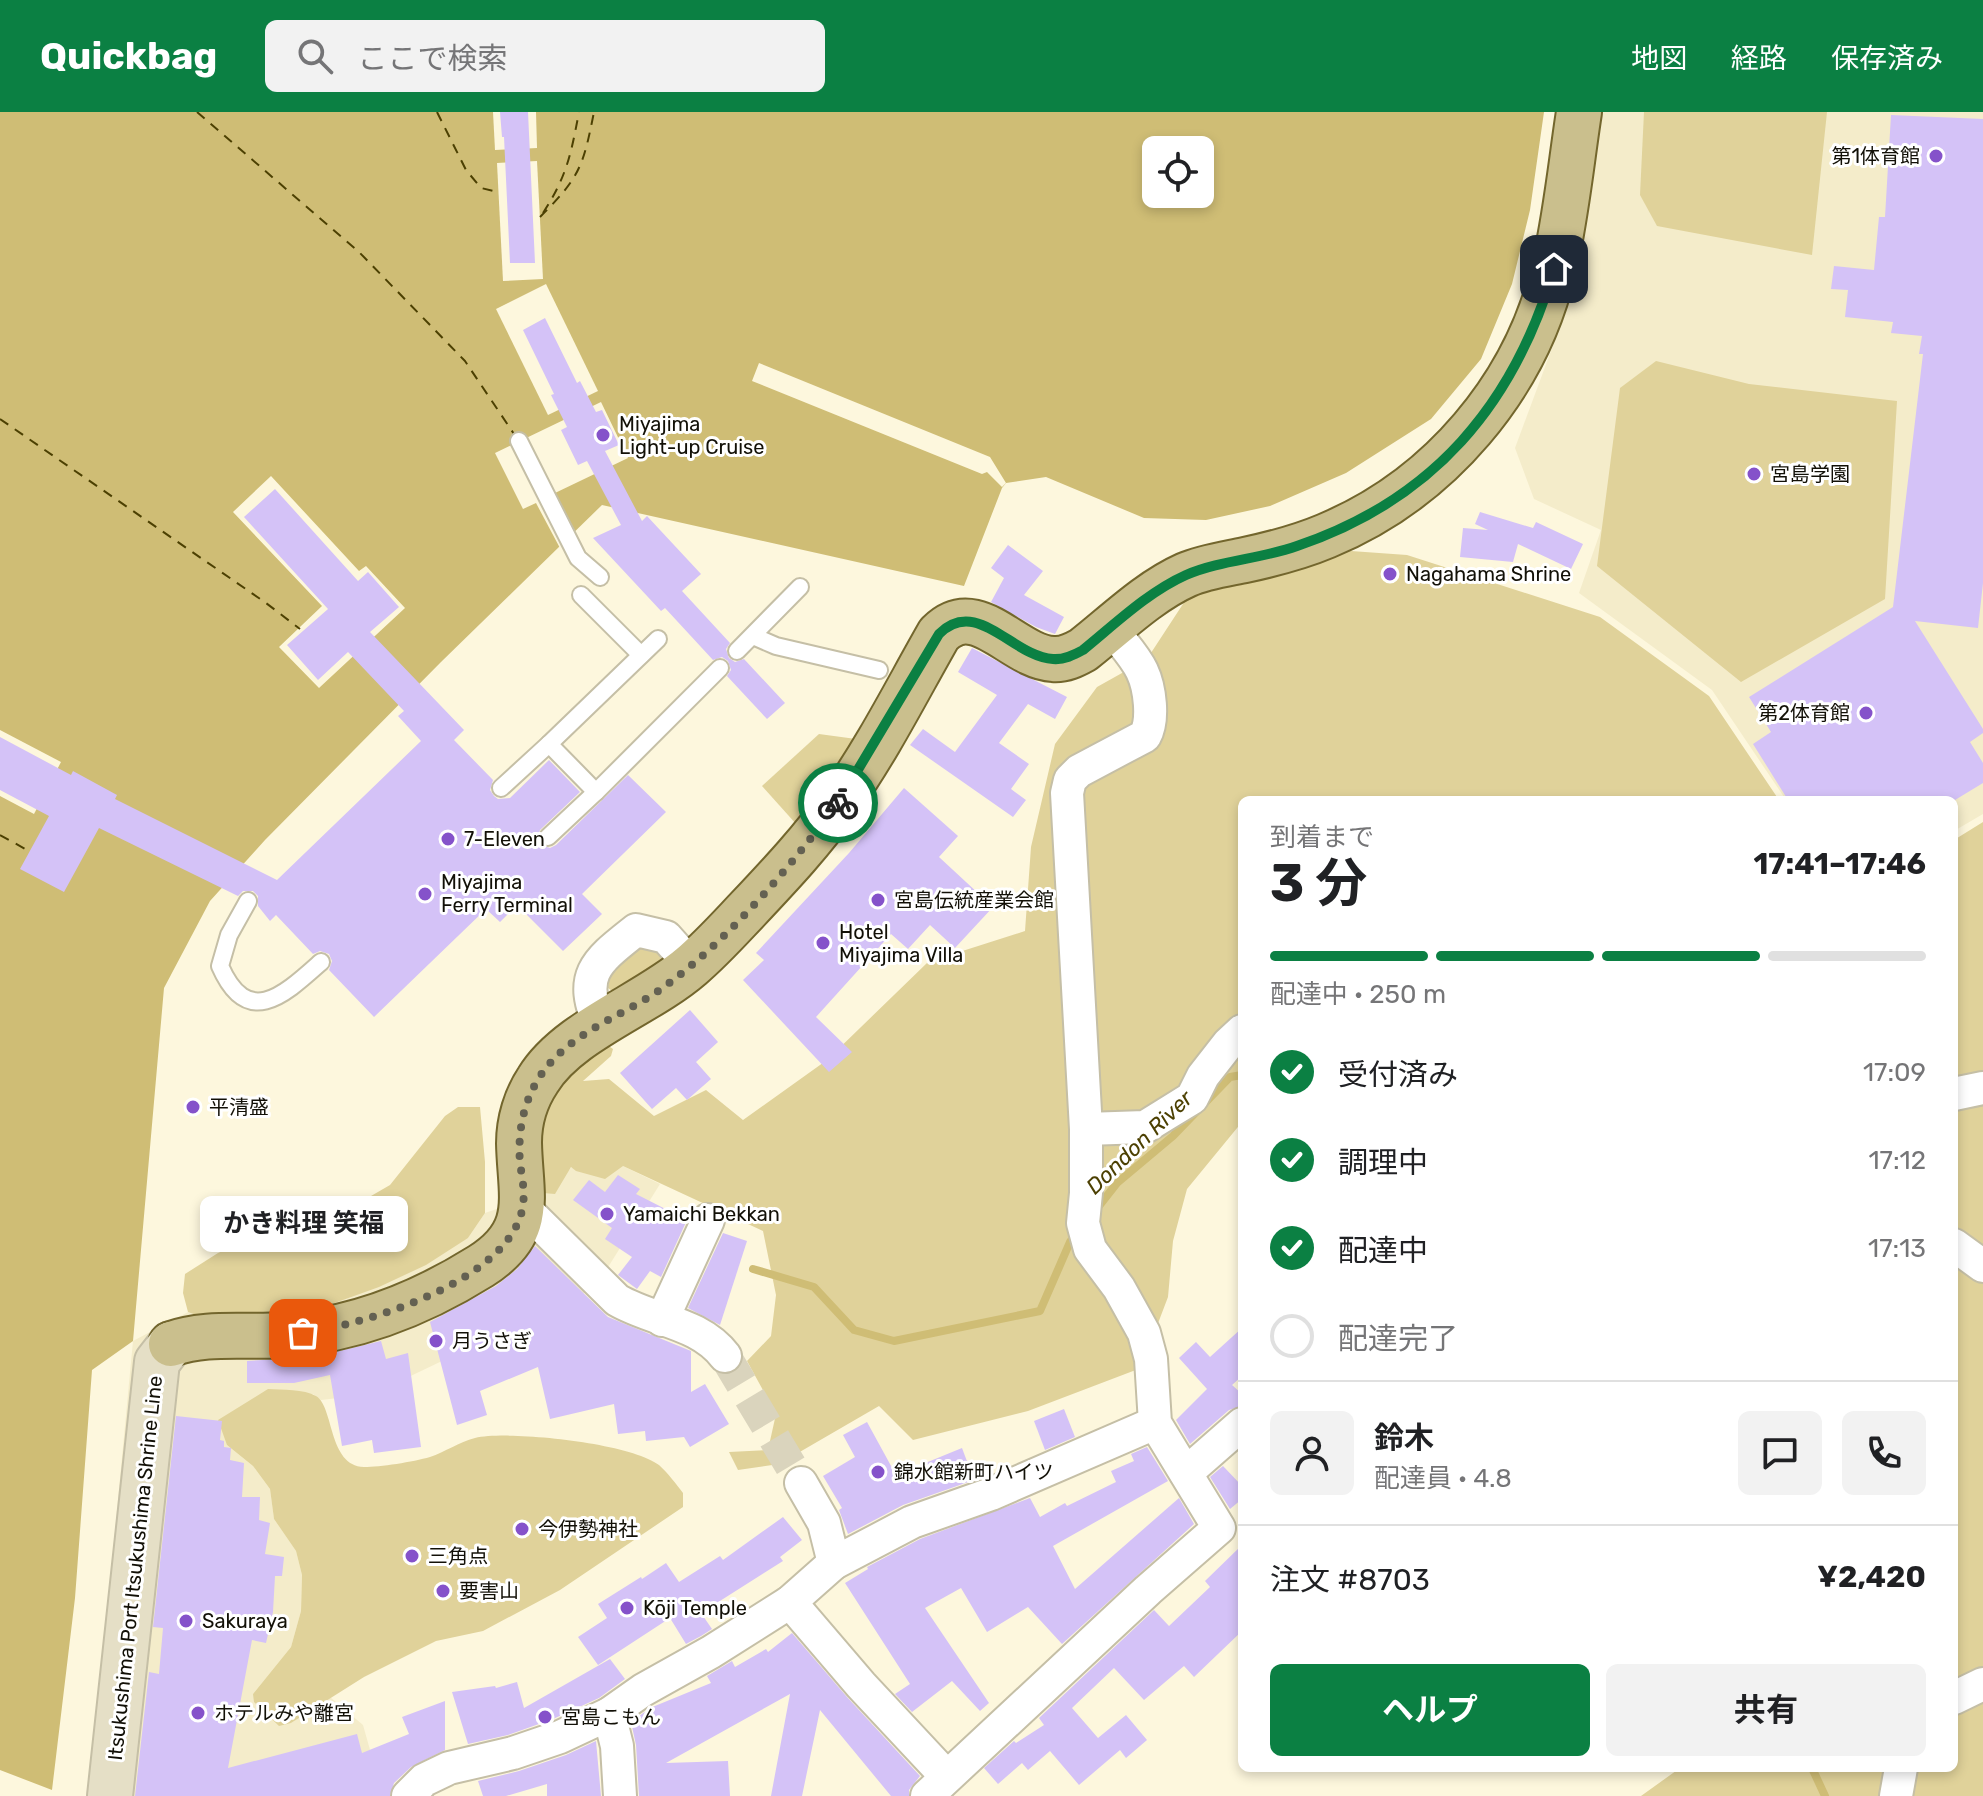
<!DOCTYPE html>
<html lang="ja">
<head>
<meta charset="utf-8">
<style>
  :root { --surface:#fff; --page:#f2f2f2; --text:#202124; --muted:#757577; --line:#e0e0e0; --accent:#0b8043 }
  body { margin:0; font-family:Rubik,"Noto Sans JP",sans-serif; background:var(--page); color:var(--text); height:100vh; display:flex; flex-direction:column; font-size:30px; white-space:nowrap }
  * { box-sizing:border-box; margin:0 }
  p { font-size:26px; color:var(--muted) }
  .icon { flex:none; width:44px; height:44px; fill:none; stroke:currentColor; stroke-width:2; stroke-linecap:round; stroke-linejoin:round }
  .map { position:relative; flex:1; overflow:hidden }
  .side { position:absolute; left:1238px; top:684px; width:720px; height:976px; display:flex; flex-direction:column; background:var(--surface); border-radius:12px; box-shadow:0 4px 12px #0003 }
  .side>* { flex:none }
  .buttons { position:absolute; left:1142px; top:24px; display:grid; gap:16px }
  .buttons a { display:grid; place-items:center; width:72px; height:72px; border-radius:12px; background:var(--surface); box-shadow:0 4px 12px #0003; font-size:40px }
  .pin { position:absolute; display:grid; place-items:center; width:68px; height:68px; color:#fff; margin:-34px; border-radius:16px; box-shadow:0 4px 12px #0006 }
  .courier { position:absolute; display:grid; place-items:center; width:80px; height:80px; margin:-40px; border:6px solid #0b8043; border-radius:50%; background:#fff; color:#222; box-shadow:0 2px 10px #0007 }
  .bubble { position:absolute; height:56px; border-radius:12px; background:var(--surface); box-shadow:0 4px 12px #0003; font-size:26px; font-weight:700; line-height:56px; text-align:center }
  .summary em { font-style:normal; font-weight:700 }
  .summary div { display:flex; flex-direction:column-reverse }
  .summary { display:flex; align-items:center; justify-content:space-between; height:136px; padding:0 32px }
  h1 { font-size:52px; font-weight:700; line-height:60px }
  .bar { display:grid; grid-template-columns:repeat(4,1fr); gap:12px 8px; align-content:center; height:96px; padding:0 32px }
  .bar i { height:10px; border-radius:6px; background:var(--line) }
  .bar .on { background:var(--accent) }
  .bar p { grid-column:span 4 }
  .line { display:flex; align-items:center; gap:20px; padding:0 32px; border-top:2px solid var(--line) }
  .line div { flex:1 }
  .round { display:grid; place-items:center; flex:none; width:84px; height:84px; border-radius:12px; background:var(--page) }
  ol { padding:0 32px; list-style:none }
  li { display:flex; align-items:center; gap:24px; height:88px }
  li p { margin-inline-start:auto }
  li .icon { padding:8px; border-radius:50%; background:var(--accent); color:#fff; stroke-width:4 }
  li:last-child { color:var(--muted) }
  li i { width:44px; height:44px; border:4px solid var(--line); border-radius:50% }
  .cta { display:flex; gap:16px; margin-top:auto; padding:16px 32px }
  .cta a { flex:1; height:92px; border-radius:12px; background:var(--accent); color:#fff; font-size:32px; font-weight:700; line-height:92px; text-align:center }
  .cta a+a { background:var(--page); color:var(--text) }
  header { display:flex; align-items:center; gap:48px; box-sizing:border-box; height:112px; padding:0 40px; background:var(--accent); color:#fff }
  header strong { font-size:38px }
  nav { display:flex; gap:44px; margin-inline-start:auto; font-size:28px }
  .search { width:560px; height:72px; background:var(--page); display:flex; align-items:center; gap:20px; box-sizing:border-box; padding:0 28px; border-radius:12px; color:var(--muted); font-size:30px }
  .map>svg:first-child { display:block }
</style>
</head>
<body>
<header>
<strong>Quickbag</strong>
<div class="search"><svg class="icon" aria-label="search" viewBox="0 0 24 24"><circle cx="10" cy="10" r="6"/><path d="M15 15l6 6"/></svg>ここで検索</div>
<nav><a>地図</a><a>経路</a><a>保存済み</a></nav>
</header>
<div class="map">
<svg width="1983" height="1684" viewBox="0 0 1983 1684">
  <rect width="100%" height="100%" fill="#fdf7dd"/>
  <g fill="#f4ecca">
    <polygon points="1603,0 1983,0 1983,702 1954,719 1954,688 1786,688 1712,578 1579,481 1601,418 1534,387 1515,336 1568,193"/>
    <polygon points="623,1054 660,1072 595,1176 373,1282 321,1288 313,1282 227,1333 253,1354 270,1377 274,1407 296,1439 302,1463 301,1499 291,1535 253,1582 291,1611 330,1585 363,1613 383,1684 90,1684 133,1229 188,1200 196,1203 280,1201 468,1126 485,1101 543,1081 572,1055"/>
  </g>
  <g fill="#e0d29a">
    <polygon points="1644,0 1827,0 1812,143 1657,114 1640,83"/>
    <polygon points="1656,249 1749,272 1897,289 1885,487 1741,570 1597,454 1620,276"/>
    <polygon points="1309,436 1407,443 1600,505 1709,584 1779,688 1242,688 1242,1010 1187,1077 1173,1129 1168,1185 1141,1256 1028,1299 913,1328 879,1294 779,1352 738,1358 729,1340 768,1338 776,1302 747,1249 771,1224 776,1183 763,1119 623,1054 605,1067 576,1059 571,1055 555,1082 543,1081 533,1031 549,978 603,930 613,937 611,944 583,969 609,967 654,1004 706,978 743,1008 827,948 928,850 1025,819 1031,735 1055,632 1097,575 1147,547 1198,469"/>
    <polygon points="819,622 856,627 828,673 797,713 762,674"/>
    <polygon points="1983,710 1983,1684 1641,1684 1680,1656 1954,1656 1954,728"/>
    <polygon points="638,833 662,837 666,851 615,881 608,876 609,861"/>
    <polygon points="458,995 480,995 485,1050 485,1101 468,1126 426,1153 379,1175 329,1193 280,1201 196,1203 188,1200 183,1181 185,1162 218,1141 258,1124 352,1095 390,1073 445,1004"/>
    <path d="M268 1277C282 1278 304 1277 316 1284 334 1294 328 1354 364 1355 380 1355 413 1350 430 1345 445 1340 459 1330 475 1326 510 1318 631 1331 659 1353 668 1361 676 1372 683 1381V1395L560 1478 483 1519 436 1529 364 1565 291 1611 279 1614 254 1590 253 1582 291 1535 301 1499 302 1463 296 1439 274 1407 270 1377 253 1354 227 1333 218 1308Z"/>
  </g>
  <path fill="#cfbd75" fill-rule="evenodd" d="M0 0H1544L1530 98 1512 172 1481 247 1431 307 1346 361 1270 394 1206 408 1144 406 1046 365 1006 371 1002 376 964 474 602 393 441 550 265 728 210 789 164 876 133 1229 92 1258 75 1486 52 1678 0 1658ZM1156 38H1200V82H1156Z"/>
  <g fill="#fdf7dd">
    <polygon points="493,0 536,0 537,36 495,38"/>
    <polygon points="537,49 543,167 503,169 497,51"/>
    <polygon points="546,172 598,279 548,303 496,197"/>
    <polygon points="759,251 990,345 1006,371 1002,375 987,360 982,362 752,269"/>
    <polygon points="601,290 628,346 555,381 577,423 561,438 536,391 523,397 495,341"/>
    <polygon points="271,364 359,459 366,454 405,496 319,576 279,535 322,494 233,400"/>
    <polygon points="0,618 61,650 34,702 0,684"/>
  </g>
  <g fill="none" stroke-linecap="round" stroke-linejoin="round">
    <g stroke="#cfbd75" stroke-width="8">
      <polyline points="1095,1099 1117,1071 1173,1024 1230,965 1242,963"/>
      <polyline points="753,1157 814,1175 854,1218 894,1229 1040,1199 1070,1130 1076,1122"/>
      <polyline points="1812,1656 1825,1684"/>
    </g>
    <g stroke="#4c4002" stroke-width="2" stroke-dasharray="10 8" stroke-linecap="butt">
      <polyline points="197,0 359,140 465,249 514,322"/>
      <polyline points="437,0 466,58 481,76 498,80"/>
      <path d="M543 101C567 64 571 42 579 0"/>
      <path d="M540 105C580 65 583 55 594 0"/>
      <polyline points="0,307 266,491 300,517"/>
      <polyline points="0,723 27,738"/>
    </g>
  </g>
  <g fill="#d4c2f7">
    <polygon points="500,0 528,0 535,151 510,151 504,25 502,25"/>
    <polygon points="1891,3 1983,7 1983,471 1978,516 1915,509 1983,617 1983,621 1970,630 1983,651 1983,671 1955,688 1788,688 1753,632 1771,620 1749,585 1893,495 1923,242 1919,242 1922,224 1891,221 1893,210 1845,205 1848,178 1831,177 1834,154 1874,158 1879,105 1885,105"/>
    <polygon points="545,206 577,271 580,269 596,300 602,298 619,333 605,339 642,409 647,404 701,462 682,479 730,531 726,537 729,546 735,550 744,547 785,591 767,607 727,564 731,558 728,549 722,545 713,548 665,496 661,499 593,426 621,413 587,349 578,353 561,318 567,315 551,283 554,282 523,218"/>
    <polygon points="275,377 358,469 368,460 399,495 370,520 464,618 454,628 493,668 490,678 494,684 498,687 510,686 549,648 580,680 540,718 537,727 541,733 550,736 556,733 628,663 666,700 582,782 602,802 563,839 517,793 500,810 486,797 374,905 329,858 332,849 329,842 320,839 313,842 276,803 270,809 258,794 258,784 253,779 243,779 238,784 99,716 64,780 20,757 49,704 0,678 0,625 71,663 73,659 117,683 115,687 277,768 421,629 398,604 404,599 348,540 318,568 287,533 328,497 244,405"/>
    <polygon points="1480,400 1533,416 1536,410 1583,432 1571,457 1518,432 1513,450 1460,445 1463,416 1488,418 1475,412"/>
    <polygon points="1008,433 1043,459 1024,483 1064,505 1055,522 1036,515 991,490 1004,466 991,456"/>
    <polygon points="972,536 1067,585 1055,607 1028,592 999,631 1029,652 1011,677 1026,688 1013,705 910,633 923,617 955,640 997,583 958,560"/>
    <polygon points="904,676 958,724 939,745 993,795 955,836 930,813 908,837 891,822 816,905 852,940 829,960 743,868 764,848 756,841 849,741"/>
    <polygon points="690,898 718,930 696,950 711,967 687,988 676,976 652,997 620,961"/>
    <polygon points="618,1063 640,1077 636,1082 687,1108 661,1165 650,1159 637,1177 618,1163 632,1145 605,1127 612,1116 573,1088 589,1068 605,1080"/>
    <polygon points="723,1121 747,1129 720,1213 688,1196"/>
    <polygon points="535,1134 608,1205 691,1239 691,1280 705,1272 729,1312 690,1335 684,1325 646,1329 645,1319 618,1322 614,1292 550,1307 538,1255 480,1279 487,1303 457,1313 430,1210 496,1174 517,1157"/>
    <polygon points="1242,1216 1242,1264 1232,1273 1242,1282 1242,1294 1229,1298 1190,1332 1176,1308 1207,1277 1179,1246 1196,1230 1210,1245"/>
    <polygon points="381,1229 386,1247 408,1241 421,1335 374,1341 372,1328 342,1334 330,1263 294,1271 247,1271 247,1249 315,1245"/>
    <polygon points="1064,1297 1075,1325 1045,1338 1034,1309"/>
    <polygon points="176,1304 222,1309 220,1328 224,1329 224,1335 231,1336 230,1348 244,1351 242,1385 260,1385 259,1408 270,1411 265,1442 284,1445 282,1464 275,1464 273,1500 266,1531 252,1528 228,1656 357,1622 362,1641 409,1622 402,1605 445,1589 445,1638 411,1655 394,1671 390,1684 135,1684 149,1560 159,1562 163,1516 153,1515"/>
    <polygon points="867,1310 896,1363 962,1336 974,1368 903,1393 848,1422 839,1398 842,1396 823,1364 855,1345 843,1323"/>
    <polygon points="1147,1335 1168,1369 1053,1434 1075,1477 1179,1386 1194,1412 1062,1532 1028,1495 987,1520 961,1476 925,1496 989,1591 980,1599 952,1569 912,1600 895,1582 910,1572 845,1471 868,1457 867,1455 920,1427 1030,1386 1040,1405 1065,1391 1067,1394 1116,1370 1111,1359 1134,1349 1131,1342"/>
    <polygon points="1223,1354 1242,1374 1242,1387 1230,1397 1210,1365"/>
    <polygon points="783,1405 802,1428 780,1445 783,1449 701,1501 712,1517 701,1524 686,1532 670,1506 598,1553 578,1525 607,1506 598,1492 641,1465 642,1467 666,1451 679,1470 720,1444 723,1448"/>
    <polygon points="1242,1433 1242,1519 1194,1565 1184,1554 1144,1588 1114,1556 1072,1596 1098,1626 1126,1603 1147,1628 1126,1646 1120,1638 1079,1673 1050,1639 1028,1658 1022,1651 998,1672 984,1656 1014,1629 1016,1631 1044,1613 1039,1606 1154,1498 1169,1514 1210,1475 1205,1469"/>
    <polygon points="792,1521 847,1585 920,1664 909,1678 909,1684 891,1684 820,1598 802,1684 771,1684 790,1582 666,1651 728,1649 730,1684 639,1684 636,1633 631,1610 650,1596 711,1571 707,1564 732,1549 735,1555 766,1537 768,1540"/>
    <polygon points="610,1547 625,1567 599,1586 553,1607 508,1623 468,1632 452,1580 495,1574 496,1576 517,1570 524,1596"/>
    <polygon points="596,1629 601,1684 547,1684 547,1672 506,1684 483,1684 478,1669 519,1659 566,1643"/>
  </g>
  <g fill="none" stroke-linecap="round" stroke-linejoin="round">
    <polyline stroke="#dad4bd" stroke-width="32" stroke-dasharray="32 16" stroke-linecap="butt" points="725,1244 801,1371"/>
    <g stroke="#c5bfa6" stroke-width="20">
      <g id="service">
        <polyline points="519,329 578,446 600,465"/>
        <polyline points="581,483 641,543"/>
        <polyline points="753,524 776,534 879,558"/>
        <polyline points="658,527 549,632 596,680 720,556"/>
        <polyline points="737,539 800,475"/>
        <polyline points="501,676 549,632"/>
        <polyline points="548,725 596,680"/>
        <path d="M248 789 229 823 220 854C248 918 285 882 321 850"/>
      </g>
    </g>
    <g stroke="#c5bfa6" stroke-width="36">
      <g id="minor">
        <path d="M600 914C577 862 597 849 636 818L666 825 692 854"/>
        <polyline points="1954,982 1983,976"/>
        <polyline points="1086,1017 1145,1015 1166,1002 1192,986 1203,964 1228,932 1242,919"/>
        <path d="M523 1095 617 1188C653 1209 699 1210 725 1244"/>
        <polyline points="1954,1133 1983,1154"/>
        <polyline points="662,1208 708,1108"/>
        <polyline points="1186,1361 1242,1312"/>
        <polyline points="834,1451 912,1410 991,1382 1155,1311"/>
        <polyline points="790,1490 861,1573 946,1664"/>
        <polyline points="1954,1586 1983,1572"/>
        <polyline points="609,1602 617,1634 620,1684"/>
        <polyline points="408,1684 424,1668 449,1656 513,1641 560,1625 609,1602 643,1578 711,1540 790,1490 834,1451 824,1411 801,1371"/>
        <path d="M927 1684 1148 1478 1219 1416 1155 1311 1151 1247 1144 1221 1119 1176 1090 1137 1083 1111 1086 1081V1017L1067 681 1070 668 1079 659 1145 624C1154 608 1150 576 1142 559 1135 544 1121 530 1111 516"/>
        <polyline points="1896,1684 1901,1656"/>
      </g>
    </g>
    <g stroke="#c5bfa6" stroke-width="48">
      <polyline id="secondary" points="110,1684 157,1250 171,1232"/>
    </g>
    <g stroke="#73662d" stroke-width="48">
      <path id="primary" d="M171 1232C206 1219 246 1226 284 1223 354 1218 422 1191 481 1154 536 1119 520 1084 519 1031 519 1009 526 986 538 968 568 919 646 893 691 854 711 837 729 817 747 798 780 763 813 728 841 688 878 636 907 578 939 522 977 484 1013 545 1053 547 1064 548 1074 543 1083 538 1115 513 1148 480 1186 463 1204 455 1226 452 1245 448 1273 442 1300 435 1326 424 1439 377 1526 275 1554 156 1566 105 1571 52 1579 0"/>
    </g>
    <use href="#service" stroke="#fff" stroke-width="16"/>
    <use href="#minor" stroke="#fff" stroke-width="32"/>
    <use href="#secondary" stroke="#e5dfc6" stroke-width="44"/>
    <use href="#primary" stroke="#cabf8d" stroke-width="44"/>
  </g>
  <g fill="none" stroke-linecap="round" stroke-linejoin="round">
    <path stroke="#646152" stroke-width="8" stroke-dasharray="0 14.4" d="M303 1221C367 1212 513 1168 523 1093 525 1079 522 1065 520 1051 517 1014 526 977 552 949 583 915 631 900 668 872 732 824 790 755 838 691"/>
    <path stroke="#0b8043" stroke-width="10" d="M838 691 939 522C977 484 1013 545 1053 547 1064 548 1074 543 1083 538 1115 512 1148 480 1186 463 1221 448 1261 447 1297 434 1433 388 1514 293 1554 157"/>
  </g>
  <g fill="#8552ca" stroke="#fff" stroke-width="3">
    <circle cx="1936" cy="44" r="8"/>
    <circle cx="603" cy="323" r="8"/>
    <circle cx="1754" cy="362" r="8"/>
    <circle cx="1390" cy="462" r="8"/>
    <circle cx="1866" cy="601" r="8"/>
    <circle cx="448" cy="727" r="8"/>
    <circle cx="425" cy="782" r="8"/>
    <circle cx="878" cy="788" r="8"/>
    <circle cx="823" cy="831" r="8"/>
    <circle cx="193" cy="995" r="8"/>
    <circle cx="607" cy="1102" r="8"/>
    <circle cx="436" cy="1229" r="8"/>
    <circle cx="878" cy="1360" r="8"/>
    <circle cx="522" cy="1417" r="8"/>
    <circle cx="412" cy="1444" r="8"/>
    <circle cx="443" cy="1479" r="8"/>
    <circle cx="627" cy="1496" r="8"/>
    <circle cx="186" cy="1509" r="8"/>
    <circle cx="198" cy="1601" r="8"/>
    <circle cx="545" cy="1605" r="8"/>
  </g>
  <g text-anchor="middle" stroke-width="6" stroke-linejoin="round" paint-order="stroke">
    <g font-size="20" fill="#121007" stroke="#fff" text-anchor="start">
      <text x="1920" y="51" text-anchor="end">第1体育館</text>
      <text x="619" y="319">Miyajima<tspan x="619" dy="23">Light-up Cruise</tspan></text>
      <text x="1770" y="369">宮島学園</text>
      <text x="1406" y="469">Nagahama Shrine</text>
      <text x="1850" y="608" text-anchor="end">第2体育館</text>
      <text x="464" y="734">7-Eleven</text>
      <text x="441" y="777">Miyajima<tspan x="441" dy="23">Ferry Terminal</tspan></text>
      <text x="894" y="795">宮島伝統産業会館</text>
      <text x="839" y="827">Hotel<tspan x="839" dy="23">Miyajima Villa</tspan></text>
      <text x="209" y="1002">平清盛</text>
      <text x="623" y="1109">Yamaichi Bekkan</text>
      <text x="452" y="1236">月うさぎ</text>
      <text x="894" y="1367">錦水館新町ハイツ</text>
      <text x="538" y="1424">今伊勢神社</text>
      <text x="428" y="1451">三角点</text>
      <text x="459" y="1486">要害山</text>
      <text x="643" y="1503">Kōji Temple</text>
      <text x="202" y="1516">Sakuraya</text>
      <text x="214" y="1608">ホテルみや離宮</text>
      <text x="561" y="1612">宮島こもん</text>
    </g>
    <g font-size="20" fill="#121007" stroke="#fff">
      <text transform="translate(135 1456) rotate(-84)" y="7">Itsukushima Port Itsukushima Shrine Line</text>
    </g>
    <g font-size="22" font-style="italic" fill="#4c4002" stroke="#fff">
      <text transform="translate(1139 1030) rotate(-44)" y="8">Dondon River</text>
    </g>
  </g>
</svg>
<div class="buttons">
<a><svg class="icon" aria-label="locate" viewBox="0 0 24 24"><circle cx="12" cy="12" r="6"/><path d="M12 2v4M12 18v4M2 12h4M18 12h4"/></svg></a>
</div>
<div class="pin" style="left:303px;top:1221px;background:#ea580c"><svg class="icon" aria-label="bag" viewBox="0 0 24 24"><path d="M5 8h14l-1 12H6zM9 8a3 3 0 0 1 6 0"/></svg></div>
<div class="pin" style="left:1554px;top:157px;background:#1f2937"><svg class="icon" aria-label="home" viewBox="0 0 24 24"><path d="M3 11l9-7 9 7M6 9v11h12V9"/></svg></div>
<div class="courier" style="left:838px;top:691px"><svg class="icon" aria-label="bike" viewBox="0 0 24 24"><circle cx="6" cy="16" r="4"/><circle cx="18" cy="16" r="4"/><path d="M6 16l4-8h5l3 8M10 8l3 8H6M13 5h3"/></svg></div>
<div class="bubble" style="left:200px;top:1084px;width:208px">かき料理 笑福</div>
<section class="side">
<div class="summary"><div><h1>3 分</h1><p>到着まで</p></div><em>17:41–17:46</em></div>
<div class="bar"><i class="on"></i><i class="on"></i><i class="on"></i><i></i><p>配達中 · 250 m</p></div>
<ol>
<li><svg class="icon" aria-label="check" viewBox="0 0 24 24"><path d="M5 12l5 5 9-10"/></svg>受付済み<p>17:09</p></li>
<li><svg class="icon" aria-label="check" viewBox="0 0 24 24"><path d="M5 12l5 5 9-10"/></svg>調理中<p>17:12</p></li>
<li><svg class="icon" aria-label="check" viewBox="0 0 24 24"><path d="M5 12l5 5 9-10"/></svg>配達中<p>17:13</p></li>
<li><i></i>配達完了</li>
</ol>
<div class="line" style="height:144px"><a class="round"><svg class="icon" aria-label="person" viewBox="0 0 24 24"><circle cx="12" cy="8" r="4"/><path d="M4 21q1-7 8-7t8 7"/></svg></a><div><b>鈴木</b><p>配達員 · 4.8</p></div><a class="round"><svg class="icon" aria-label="chat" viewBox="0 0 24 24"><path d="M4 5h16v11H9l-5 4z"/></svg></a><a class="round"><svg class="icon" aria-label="phone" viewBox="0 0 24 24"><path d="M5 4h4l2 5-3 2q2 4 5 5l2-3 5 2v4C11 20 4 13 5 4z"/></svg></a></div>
<div class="line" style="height:104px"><div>注文 #8703</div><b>¥2,420</b></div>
<div class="cta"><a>ヘルプ</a><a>共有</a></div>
</section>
</div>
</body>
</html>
